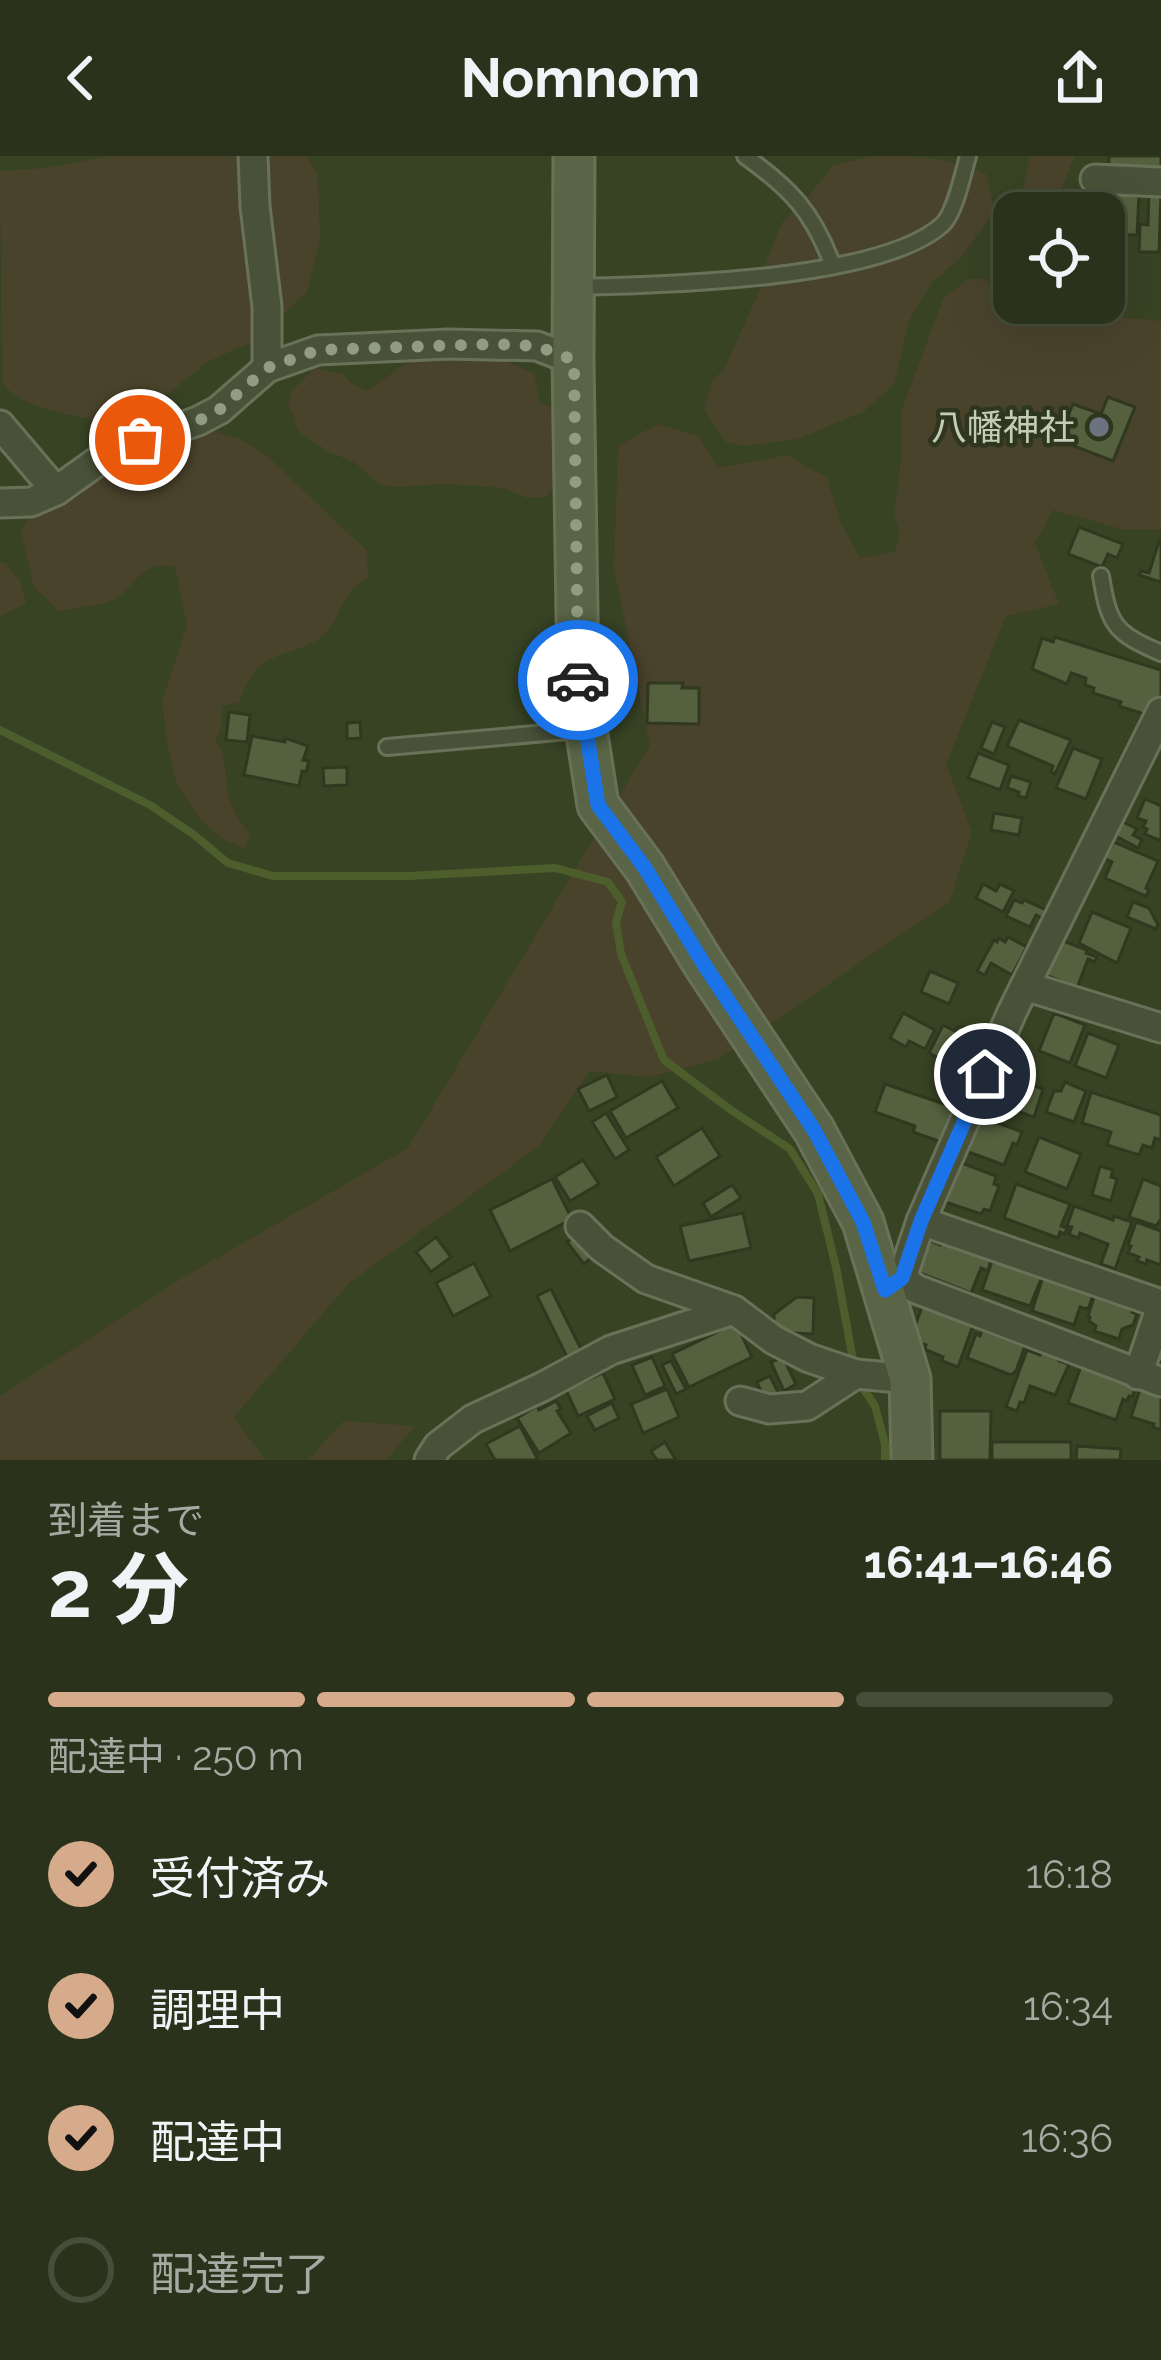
<!DOCTYPE html>
<html lang="ja">
<head>
<meta charset="utf-8">
<style>
  :root { --surface:#2a321b; --page:#363e28; --text:#f1f3f6; --muted:#a5aaa3; --line:#464d3a; --accent:#d6ab8b }
  body { margin:0; font-family:Raleway,"Noto Sans JP",sans-serif; background:var(--page); color:var(--text); height:100vh; display:flex; flex-direction:column; font-size:45px; white-space:nowrap }
  * { box-sizing:border-box; margin:0 }
  p { font-size:39px; color:var(--muted) }
  .icon { flex:none; width:66px; height:66px; fill:none; stroke:currentColor; stroke-width:2; stroke-linecap:round; stroke-linejoin:round }
  .map { position:relative; height:1304px; overflow:hidden }
  .sheet { display:flex; flex-direction:column; background:var(--surface); flex:1 }
  .sheet>* { flex:none }
  .controls { position:absolute; left:993px; top:36px; display:grid; gap:24px }
  .controls a { display:grid; place-items:center; width:132px; height:132px; border-radius:24px; background:var(--surface); box-shadow:0 12px 48px #0002,0 0 0 3px var(--line); font-size:60px }
  .pin { position:absolute; display:grid; place-items:center; width:102px; height:102px; color:#fff; margin:-51px; border:6px solid #fff; border-radius:50%; box-shadow:0 3px 12px #0007 }
  .courier { position:absolute; display:grid; place-items:center; width:120px; height:120px; margin:-60px; border:9px solid #1a73e8; border-radius:50%; background:#fff; color:#222; box-shadow:0 3px 15px #0007 }
  .head em { font-style:normal; font-weight:700 }
  .head div { display:flex; flex-direction:column-reverse }
  .head { display:flex; align-items:center; justify-content:space-between; height:204px; padding:0 48px }
  h1 { font-size:78px; font-weight:700; line-height:90px }
  .bar { display:grid; grid-template-columns:repeat(4,1fr); gap:18px 12px; align-content:center; height:144px; padding:0 48px }
  .bar i { height:15px; border-radius:9px; background:var(--line) }
  .bar .active { background:var(--accent) }
  .bar p { grid-column:span 4 }
  ol { padding:0 48px; list-style:none }
  li { display:flex; align-items:center; gap:36px; height:132px }
  li p { margin-inline-start:auto }
  li .icon { padding:12px; border-radius:50%; background:var(--accent); color:#111; stroke-width:4 }
  li:last-child { color:var(--muted) }
  li i { width:66px; height:66px; border:6px solid var(--line); border-radius:50% }
  header { display:flex; justify-content:space-between; align-items:center; height:156px; padding:0 48px; background:var(--surface); font-size:54px; font-weight:700 }
  .map>svg:first-child { display:block }
</style>
</head>
<body>
<header><svg class="icon" aria-label="back" viewBox="0 0 24 24"><path d="M15 5l-7 7 7 7"/></svg>Nomnom<svg class="icon" aria-label="share" viewBox="0 0 24 24"><path d="M12 15V3M7 8l5-5 5 5M5 13v7h14v-7"/></svg></header>
<div class="map">
<svg width="1161" height="1304" viewBox="0 0 1161 1304">
  <rect width="100%" height="100%" fill="#384324"/>
  <g fill="#4a432c">
    <path d="M109 0H238L241 4 258 8 269 0H307L318 20 320 83 307 136 252 186 209 205 169 237 117 268C85 261 18 255 2 225L0 15 46 12Z"/>
    <path d="M873 0C921 0 943 0 987 19L994 56 960 103 932 126 909 165 894 228 863 256 797 283 745 290 726 286 704 253 712 226 725 211 762 129 767 104 781 68 807 42 832 10Z"/>
    <path d="M1029 0H1075L1057 44 1056 57H1014V89L1006 80C1013 49 1028 33 1029 0Z"/>
    <polygon points="968,123 987,123 993,139 1024,152 1161,165 1161,374 1122,373 1053,354 1035,387 1059,448 1006,460 946,608 972,676 950,745 719,903 647,921 590,915 538,991 349,1127 234,1261 265,1304 0,1304 0,1240 184,1121 408,992 650,589 614,413 618,290 658,268 699,280 718,312 788,299 827,322 840,365 860,402 895,396 900,379 894,357 902,297 901,256 943,143"/>
    <path d="M473 200 500 203 534 217 540 247 554 253C556 277 553 300 558 323L546 341 527 342 506 333 482 330 442 328 399 331 380 328 354 306 331 297 298 275 288 246 291 236 315 212 343 218 351 227 368 235 411 203Z"/>
    <path d="M185 276H217L240 283 265 298 367 395 368 422C336 442 347 451 327 475 308 498 268 494 252 519 246 527 243 538 239 546L222 550V571L215 583C227 599 224 613 227 632 229 649 239 665 250 678L244 692 222 683 198 661 177 627 169 597 162 545 187 469 175 411C136 402 138 435 108 446 93 451 75 452 59 455L34 431 21 376 28 361 46 350 80 341 98 316Z"/>
    <polygon points="0,406 6,407 20,425 26,447 0,461"/>
    <polygon points="344,1265 415,1270 386,1304 308,1304"/>
  </g>
  <g fill="none" stroke-linecap="round" stroke-linejoin="round">
    <g stroke="#4c5e2c" stroke-width="8">
      <polyline points="0,574 150,649 193,678 228,707 273,720 409,720 555,712 608,726 622,746 616,766 621,798 664,904 731,954 790,993 818,1038 836,1111 854,1209"/>
      <polyline points="857,1223 875,1250 885,1288 885,1304"/>
    </g>
  </g>
  <g fill="#54603e" stroke="#30391f" stroke-width="3">
    <polygon points="1109,0 1161,0 1161,14 1109,10"/>
    <polygon points="1087,35 1139,37 1137,79 1104,78 1104,57 1086,57"/>
    <polygon points="1149,36 1161,37 1159,96 1139,96 1140,68 1148,69"/>
    <polygon points="1108,241 1135,251 1113,305 1058,284 1073,248 1101,258"/>
    <polygon points="1079,371 1123,388 1117,402 1108,398 1102,411 1068,398"/>
    <polygon points="1159,385 1161,385 1161,426 1139,419 1141,415 1149,417"/>
    <polygon points="1055,481 1161,514 1161,540 1154,548 1150,560 1119,550 1121,546 1093,537 1094,532 1085,529 1086,522 1071,517 1067,528 1032,513 1042,482 1053,486"/>
    <polygon points="648,527 683,527 682,532 699,532 699,568 647,567"/>
    <polygon points="229,556 250,559 247,586 226,584"/>
    <polygon points="1019,564 1071,584 1055,618 1051,616 1053,610 1007,590"/>
    <polygon points="360,566 361,582 347,583 347,567"/>
    <polygon points="992,566 1005,571 994,598 981,592"/>
    <polygon points="252,580 285,586 285,582 308,590 303,604 309,605 306,616 302,615 299,630 244,619"/>
    <polygon points="1073,592 1102,603 1086,643 1056,632"/>
    <polygon points="978,597 1009,609 1000,634 968,622"/>
    <polygon points="347,611 347,629 324,630 323,612"/>
    <polygon points="1011,620 1031,626 1026,642 1018,640 1019,636 1007,632"/>
    <polygon points="1145,643 1161,650 1161,685 1145,678 1147,673 1143,671 1146,665 1137,662"/>
    <polygon points="994,657 1022,662 1019,679 991,674"/>
    <polygon points="1119,664 1137,673 1133,679 1142,684 1138,692 1112,678"/>
    <polygon points="1114,686 1158,705 1146,732 1149,734 1146,740 1105,722 1112,706 1104,702"/>
    <polygon points="983,728 996,735 1000,728 1014,735 1003,756 976,742"/>
    <polygon points="1014,744 1022,747 1024,744 1046,754 1042,762 1036,759 1030,771 1006,760"/>
    <polygon points="1133,746 1149,752 1158,769 1156,773 1127,761"/>
    <polygon points="1092,756 1131,772 1117,807 1079,787"/>
    <polygon points="1008,781 1027,791 1012,819 991,807 985,819 977,815 994,784 997,786 999,782 1005,786"/>
    <polygon points="1058,783 1087,794 1086,797 1097,801 1095,806 1088,803 1077,832 1045,819"/>
    <polygon points="930,815 958,827 949,848 921,836"/>
    <polygon points="903,857 935,874 925,893 909,885 906,891 890,882"/>
    <polygon points="1054,857 1085,869 1070,907 1039,895"/>
    <polygon points="943,869 955,875 958,871 963,871 987,883 981,893 978,891 969,909 952,900 948,907 929,897"/>
    <polygon points="1088,877 1119,889 1106,922 1075,910"/>
    <polygon points="607,919 617,941 589,955 578,933"/>
    <polygon points="1015,923 1043,933 1034,961 1005,951"/>
    <polygon points="662,925 678,952 626,982 610,955"/>
    <polygon points="1065,926 1086,935 1074,966 1046,956 1054,935 1061,935"/>
    <polygon points="885,928 956,952 944,987 913,976 915,970 875,956"/>
    <polygon points="1091,936 1161,959 1161,984 1155,982 1152,992 1143,989 1139,999 1107,989 1111,976 1082,967"/>
    <polygon points="606,957 629,994 615,1003 592,966"/>
    <polygon points="976,959 1022,976 1017,989 1013,987 1004,1009 963,994"/>
    <polygon points="702,972 720,1000 674,1030 656,1001"/>
    <polygon points="1039,981 1081,998 1067,1033 1025,1016"/>
    <polygon points="583,1004 599,1028 570,1045 555,1021"/>
    <polygon points="959,1006 996,1020 994,1028 999,1030 990,1055 984,1053 981,1058 945,1046 943,1038"/>
    <polygon points="1100,1010 1113,1014 1111,1021 1117,1023 1111,1045 1092,1039"/>
    <polygon points="552,1023 572,1063 510,1095 490,1054"/>
    <polygon points="1143,1023 1161,1030 1161,1063 1156,1070 1129,1061"/>
    <polygon points="1016,1028 1070,1048 1061,1070 1067,1072 1065,1078 1060,1076 1058,1082 1004,1062"/>
    <polygon points="732,1029 741,1042 711,1061 703,1047"/>
    <polygon points="1074,1050 1113,1064 1114,1060 1132,1066 1115,1113 1101,1108 1108,1088 1080,1077 1078,1082 1069,1078 1072,1071 1067,1070"/>
    <polygon points="743,1057 751,1092 689,1105 680,1070"/>
    <polygon points="1136,1066 1161,1075 1161,1109 1147,1104 1146,1108 1137,1105 1139,1101 1128,1097 1131,1090 1128,1089"/>
    <polygon points="578,1077 596,1098 584,1108 567,1086"/>
    <polygon points="436,1081 451,1101 431,1116 416,1096"/>
    <polygon points="943,1081 992,1100 988,1115 981,1112 971,1137 917,1116 926,1083 940,1089"/>
    <polygon points="994,1100 1044,1116 1030,1150 982,1134"/>
    <polygon points="474,1107 491,1140 453,1160 436,1127"/>
    <polygon points="1044,1118 1096,1131 1089,1151 1086,1153 1080,1151 1074,1169 1032,1155"/>
    <polygon points="551,1133 581,1193 567,1201 537,1140"/>
    <polygon points="1095,1138 1133,1152 1132,1156 1137,1158 1133,1169 1122,1173 1119,1183 1094,1175 1096,1170 1089,1165 1090,1161 1088,1160"/>
    <polygon points="797,1141 814,1142 813,1178 774,1176 774,1158"/>
    <polygon points="922,1151 973,1169 958,1211 942,1205 943,1201 924,1193 926,1189 910,1184"/>
    <polygon points="736,1167 752,1201 689,1231 672,1198"/>
    <polygon points="982,1174 1025,1190 1016,1215 1011,1219 967,1202 976,1178 980,1180"/>
    <polygon points="1027,1194 1040,1199 1041,1194 1055,1199 1059,1205 1069,1208 1055,1239 1030,1230 1024,1247 1020,1246 1017,1255 1006,1251"/>
    <polygon points="652,1201 665,1230 645,1239 632,1209"/>
    <polygon points="783,1201 796,1228 784,1235 771,1206"/>
    <polygon points="671,1205 686,1233 676,1238 662,1209"/>
    <polygon points="1081,1210 1137,1229 1132,1241 1129,1240 1127,1245 1123,1243 1116,1264 1068,1247"/>
    <polygon points="603,1217 615,1243 578,1260 566,1234"/>
    <polygon points="770,1220 779,1238 765,1245 757,1226"/>
    <polygon points="1141,1230 1161,1237 1161,1274 1153,1271 1154,1268 1131,1261"/>
    <polygon points="667,1233 679,1261 643,1277 631,1248"/>
    <polygon points="556,1245 561,1253 557,1255 571,1277 539,1297 517,1262 537,1250 539,1254"/>
    <polygon points="612,1247 619,1262 595,1274 587,1260"/>
    <polygon points="940,1255 991,1255 990,1304 940,1304"/>
    <polygon points="520,1270 538,1304 495,1304 486,1288"/>
    <polygon points="665,1286 676,1304 657,1304 651,1295"/>
    <rect x="992" y="1286" width="79" height="18"/>
    <polygon points="1077,1290 1121,1293 1120,1304 1076,1304"/>
  </g>
  <g fill="none" stroke-linecap="round" stroke-linejoin="round">
    <g stroke="#697259" stroke-width="20">
      <g id="lane">
        <path d="M745 0C791 33 813 56 833 110"/>
        <path d="M576 131C660 129 881 125 943 68 955 56 963 18 968 0"/>
        <path d="M1101 420C1109 470 1115 477 1161 497"/>
        <polyline points="387,591 580,574"/>
      </g>
    </g>
    <g stroke="#697259" stroke-width="33">
      <g id="street">
        <polyline points="1095,23 1161,26"/>
        <polyline points="267,212 318,194 449,188 537,190 573,204"/>
        <polyline points="0,269 56,335"/>
        <polyline points="0,347 31,346 56,335 112,295 198,265 219,254 267,212 267,151 255,50 253,0"/>
        <polyline points="1025,830 1161,872"/>
        <polyline points="921,1065 1161,1148"/>
        <polyline points="580,1070 602,1092 646,1123 734,1154"/>
        <polyline points="902,1122 916,1133 1161,1226"/>
        <polyline points="885,1134 902,1122 921,1065 1012,856 1161,556"/>
        <polyline points="1138,1219 1161,1150"/>
        <polyline points="740,1245 769,1253 807,1250 856,1218 910,1223"/>
        <polyline points="429,1304 438,1290 473,1263 542,1231 611,1194 734,1154 774,1184 809,1202 856,1218"/>
      </g>
    </g>
    <g stroke="#697259" stroke-width="45">
      <polyline id="secondary" points="574,0 573,204 578,521 598,649 645,712 705,810 814,974 863,1066 910,1223 912,1304"/>
    </g>
    <use href="#lane" stroke="#495239" stroke-width="14"/>
    <use href="#street" stroke="#495239" stroke-width="27"/>
    <use href="#secondary" stroke="#596546" stroke-width="39"/>
  </g>
  <g fill="none" stroke-linecap="round" stroke-linejoin="round">
    <polyline stroke="#929c82" stroke-width="12" stroke-dasharray="0 21.6" points="140,284 198,265 219,254 267,212 318,194 494,188 537,190 574,204 578,524"/>
    <polyline stroke="#1a73e8" stroke-width="15" points="578,524 598,649 645,712 705,810 814,974 863,1066 885,1134 902,1122 921,1065 985,918"/>
  </g>
  <circle fill="#6b7280" stroke="#2e371d" stroke-width="4.5" cx="1099" cy="271" r="12"/>
  <g text-anchor="middle" stroke-width="9" stroke-linejoin="round" paint-order="stroke">
    <g font-size="36" fill="#c3ccb5" stroke="#2e371d" text-anchor="end">
      <text x="1075" y="284">八幡神社</text>
    </g>
  </g>
</svg>
<div class="controls">
<a><svg class="icon" aria-label="locate" viewBox="0 0 24 24"><circle cx="12" cy="12" r="6"/><path d="M12 2v4M12 18v4M2 12h4M18 12h4"/></svg></a>
</div>
<div class="pin" style="left:140px;top:284px;background:#ea580c"><svg class="icon" aria-label="bag" viewBox="0 0 24 24"><path d="M5 8h14l-1 12H6zM9 8a3 3 0 0 1 6 0"/></svg></div>
<div class="pin" style="left:985px;top:918px;background:#1f2937"><svg class="icon" aria-label="home" viewBox="0 0 24 24"><path d="M3 11l9-7 9 7M6 9v11h12V9"/></svg></div>
<div class="courier" style="left:578px;top:524px"><svg class="icon" aria-label="car" viewBox="0 0 24 24"><path d="M5 17H2v-5l4-1 3-4h7l3 4 3 1v5h-3M9 17h6M6 11h13"/><circle cx="7" cy="17" r="2"/><circle cx="17" cy="17" r="2"/></svg></div>
</div>
<section class="sheet">
<div class="head"><div><h1>2 分</h1><p>到着まで</p></div><em>16:41–16:46</em></div>
<div class="bar"><i class="active"></i><i class="active"></i><i class="active"></i><i></i><p>配達中 · 250 m</p></div>
<ol>
<li><svg class="icon" aria-label="check" viewBox="0 0 24 24"><path d="M5 12l5 5 9-10"/></svg>受付済み<p>16:18</p></li>
<li><svg class="icon" aria-label="check" viewBox="0 0 24 24"><path d="M5 12l5 5 9-10"/></svg>調理中<p>16:34</p></li>
<li><svg class="icon" aria-label="check" viewBox="0 0 24 24"><path d="M5 12l5 5 9-10"/></svg>配達中<p>16:36</p></li>
<li><i></i>配達完了</li>
</ol>
</section>
</body>
</html>
